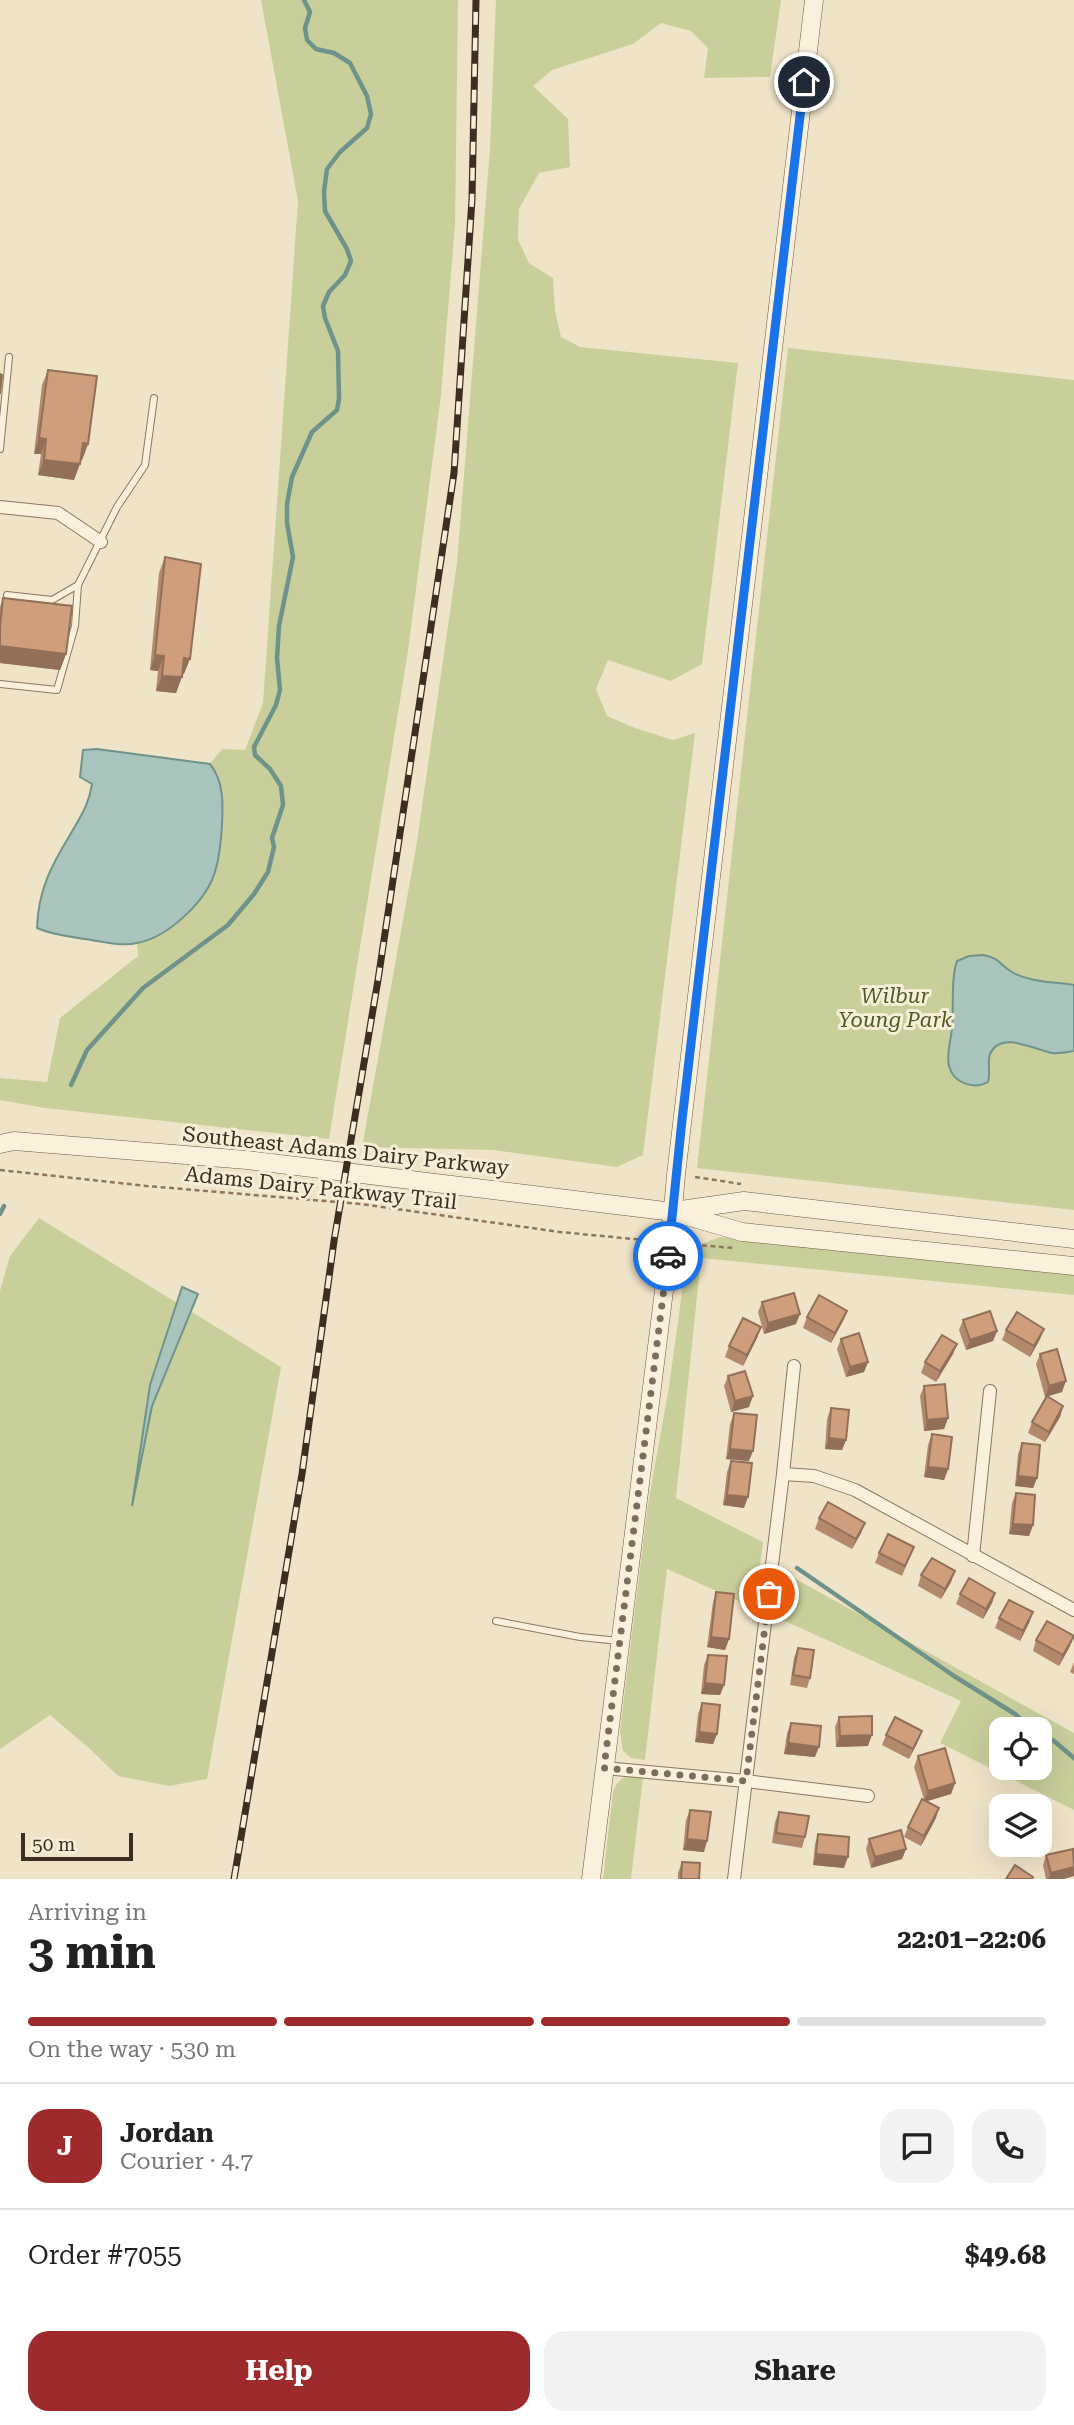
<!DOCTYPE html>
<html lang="en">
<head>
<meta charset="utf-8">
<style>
  :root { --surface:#fff; --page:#f2f2f2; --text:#222; --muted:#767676; --line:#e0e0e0; --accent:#9e2a2b }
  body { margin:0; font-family:"Roboto Serif",serif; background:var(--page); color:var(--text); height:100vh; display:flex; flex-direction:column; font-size:26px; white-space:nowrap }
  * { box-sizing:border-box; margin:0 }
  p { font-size:23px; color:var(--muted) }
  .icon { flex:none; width:38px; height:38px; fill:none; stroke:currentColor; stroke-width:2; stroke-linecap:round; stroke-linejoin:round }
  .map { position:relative; height:1879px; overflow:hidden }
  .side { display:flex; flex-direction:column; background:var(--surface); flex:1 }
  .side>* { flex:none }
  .fabs { position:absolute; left:989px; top:1717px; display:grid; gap:14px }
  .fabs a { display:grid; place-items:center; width:63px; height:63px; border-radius:14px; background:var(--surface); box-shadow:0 7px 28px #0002; font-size:35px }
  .scale { position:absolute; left:21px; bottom:18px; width:112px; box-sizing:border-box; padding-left:7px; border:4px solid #3d2e20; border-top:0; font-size:19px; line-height:24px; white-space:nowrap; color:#3d2e20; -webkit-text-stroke:5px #f7eed8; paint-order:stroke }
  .pin { position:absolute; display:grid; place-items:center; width:60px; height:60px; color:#fff; margin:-30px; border:4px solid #fff; border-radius:50%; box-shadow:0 2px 7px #0007 }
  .courier { position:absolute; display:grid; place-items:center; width:70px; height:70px; margin:-35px; border:5px solid #1a73e8; border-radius:50%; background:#fff; color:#222; box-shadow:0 2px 9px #0007 }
  .summary em { font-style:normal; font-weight:700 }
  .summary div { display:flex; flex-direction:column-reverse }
  .summary { display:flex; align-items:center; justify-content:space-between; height:119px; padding:0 28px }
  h1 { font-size:46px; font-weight:700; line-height:52px }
  .bar { display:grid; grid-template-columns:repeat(4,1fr); gap:10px 7px; align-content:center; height:84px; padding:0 28px }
  .bar i { height:9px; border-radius:5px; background:var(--line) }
  .bar .active { background:var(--accent) }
  .bar p { grid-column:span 4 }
  .line { display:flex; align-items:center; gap:18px; padding:0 28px; border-top:2px solid var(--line) }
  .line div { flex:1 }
  .round { display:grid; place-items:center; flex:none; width:74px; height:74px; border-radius:21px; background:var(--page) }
  .action { display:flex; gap:14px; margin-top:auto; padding:14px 28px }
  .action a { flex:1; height:80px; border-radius:21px; background:var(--accent); color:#fff; font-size:28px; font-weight:700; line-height:80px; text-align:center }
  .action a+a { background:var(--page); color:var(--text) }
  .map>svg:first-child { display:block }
</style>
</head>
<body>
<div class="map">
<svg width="1074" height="1879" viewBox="0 0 1074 1879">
  <rect width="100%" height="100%" fill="#f0e4c8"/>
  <g fill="#c9cf9b" fill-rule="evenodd">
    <polygon points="261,0 458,0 455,226 441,395 408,651 329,1139 45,1108 0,1100 0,1078 47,1082 60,1018 138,956 137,943 164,932 222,833 223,806 218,774 210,764 222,749 245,750 263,703 298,201"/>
    <polygon points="496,0 781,0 770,77 704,78 708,48 691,31 661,23 633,44 552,70 533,86 568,119 570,167 539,173 519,209 518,240 529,263 553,278 555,310 561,337 580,347 738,363 702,664 671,681 608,660 596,689 607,716 635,728 673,740 695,733 643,1155 617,1167 493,1150 362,1147 416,848 457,563 490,148"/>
    <polygon points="788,348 1074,380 1074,1210 697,1168"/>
    <polygon points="39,1218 281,1367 207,1779 169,1786 118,1776 89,1748 50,1715 0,1749 0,1291 10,1256"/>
    <polygon points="720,1237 1074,1274 1074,1295 701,1258 676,1498 763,1542 755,1608 667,1569 645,1760 631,1758 623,1751 620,1731 648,1504 669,1387 687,1256 699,1245"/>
    <path d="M781 1571 1074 1733V1810L940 1743 961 1701 774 1616ZM1001 1729H1040V1768H1001Z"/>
    <path d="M633 1775 643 1778 631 1879H603L613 1792C617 1782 621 1777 633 1775Z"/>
  </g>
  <g fill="#a9c4bc" stroke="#6f938a" stroke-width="2">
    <path d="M97 749 210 764C224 781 223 804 222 825 221 839 220 855 216 868 209 899 169 937 137 943 120 947 101 941 84 939 67 936 53 935 37 928 38 891 51 866 70 835 80 817 89 805 92 784L80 777 83 750Z"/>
    <path d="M983 955C1000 958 1000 965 1012 972 1028 982 1055 982 1074 985V1051C1067 1052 1059 1054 1052 1053 1035 1050 1001 1030 990 1054 987 1063 991 1073 988 1082 974 1090 953 1083 949 1066 946 1055 951 1040 952 1028 954 1008 951 988 955 968L957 961 969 956Z"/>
    <polygon points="182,1287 198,1294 152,1406 132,1506 150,1385"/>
  </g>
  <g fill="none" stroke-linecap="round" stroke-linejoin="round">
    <g stroke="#6f938a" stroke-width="4.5">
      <polyline points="71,1085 87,1050 143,988 228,925 254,894 268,872 274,847 272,838 283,805 281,786 270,769 255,755 254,747 276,705 280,690 277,658 279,626 293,557 287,523 287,504 292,477 312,432 337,410 339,399 338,351 325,318 323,306 329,292 345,275 351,261 347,249 325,211 324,192 327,169 340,152 367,128 371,114 367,96 350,63 334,53 316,49 307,40 305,28 310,12 304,0"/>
      <polyline points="0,1214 4,1206"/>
      <polyline points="797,1568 954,1676 1015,1714 1031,1729"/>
      <polyline points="1040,1733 1054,1741 1074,1758"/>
    </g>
    <g stroke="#8d765c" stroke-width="8">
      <g id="lane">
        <polyline points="0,449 9,357"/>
        <polyline points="7,595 52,600 78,585"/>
        <polyline points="0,684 57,690 75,626 78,585 117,507 145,465 154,398"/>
        <polyline points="496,1621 580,1637 619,1641"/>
      </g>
    </g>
    <g stroke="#8d765c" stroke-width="14">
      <g id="street">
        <polyline points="0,507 58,513 101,542"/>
        <polyline points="783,1474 814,1476 855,1490 1074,1610"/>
        <polyline points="973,1556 990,1391"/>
        <polyline points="604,1768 746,1781 868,1796"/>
        <polyline points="734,1879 783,1474 794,1366"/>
      </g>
    </g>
    <g stroke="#6f573f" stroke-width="19">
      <g id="secondary">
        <polyline points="0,1144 14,1141 247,1160 673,1212 742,1232 1074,1266"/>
        <polyline points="681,1210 744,1201 1074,1239"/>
        <polyline points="591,1879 670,1242 676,1175 814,0"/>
      </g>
    </g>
    <g stroke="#8d765c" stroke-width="2.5" stroke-dasharray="5 3.5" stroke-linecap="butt">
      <polyline points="0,1170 147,1186 361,1204 560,1232 654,1241"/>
      <polyline points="695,1177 741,1184"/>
      <polyline points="685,1244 734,1248"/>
    </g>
    <use href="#lane" stroke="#faf1dc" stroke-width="6"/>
    <use href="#street" stroke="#faf1dc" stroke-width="12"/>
    <use href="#secondary" stroke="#faf1dc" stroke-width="18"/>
    <g stroke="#3d2e20" stroke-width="7">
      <polyline id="rail" points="234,1879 302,1474 334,1241 378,980 454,473 472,199 476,0"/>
    </g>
    <use href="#rail" stroke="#f7eed8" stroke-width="4.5" stroke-dasharray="13" stroke-linecap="butt"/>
  </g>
  <g fill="#b2896c">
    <polygon points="48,370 88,444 82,460 81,459 74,480 38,475 41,454 34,454 42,385"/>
    <polygon points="165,557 184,674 182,674 176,693 156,691 158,671 150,670 159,573"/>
    <polygon points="3,598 66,654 60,670 0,663 0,607"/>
    <polygon points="762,1302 796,1324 764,1334 758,1312"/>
    <polygon points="847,1311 843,1321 831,1343 803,1328 807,1317"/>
    <polygon points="963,1320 997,1331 993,1341 966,1350 959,1330"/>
    <polygon points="761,1327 757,1338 743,1366 725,1357 729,1346"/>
    <polygon points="1044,1329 1040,1339 1030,1357 1002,1340 1006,1330"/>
    <polygon points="841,1339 868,1362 864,1372 846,1377 837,1349"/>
    <polygon points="957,1344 953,1354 936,1382 921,1373 925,1362"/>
    <polygon points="1040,1354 1062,1392 1045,1397 1036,1364"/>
    <polygon points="728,1376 749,1407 731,1412 724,1386"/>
    <polygon points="924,1386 948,1418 944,1429 924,1431 920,1396"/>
    <polygon points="1063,1406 1060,1417 1045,1442 1028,1433 1032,1422"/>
    <polygon points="831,1408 846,1440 842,1450 825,1449 827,1419"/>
    <polygon points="734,1413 749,1461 726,1459 730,1424"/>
    <polygon points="932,1434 948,1469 944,1480 924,1477 928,1445"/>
    <polygon points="1022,1443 1037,1478 1033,1488 1015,1486 1018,1454"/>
    <polygon points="731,1461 744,1508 723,1505 727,1472"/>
    <polygon points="1016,1493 1033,1525 1029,1536 1009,1534 1012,1503"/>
    <polygon points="819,1518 865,1523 861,1533 852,1549 815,1529"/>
    <polygon points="914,1547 902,1576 875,1563 879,1553"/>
    <polygon points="955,1571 951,1582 941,1599 918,1586 921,1575"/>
    <polygon points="716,1592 729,1639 725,1650 707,1647 713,1602"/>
    <polygon points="995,1593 992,1603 983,1619 956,1604 960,1594"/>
    <polygon points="1033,1612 1029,1623 1020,1641 995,1628 999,1618"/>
    <polygon points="1036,1640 1070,1646 1059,1666 1033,1651"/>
    <polygon points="798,1648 810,1678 807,1688 790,1685 794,1658"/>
    <polygon points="708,1655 724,1685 720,1695 701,1694 704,1665"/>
    <polygon points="1074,1662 1074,1674 1070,1672"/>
    <polygon points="702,1703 717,1734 713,1744 695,1742 698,1714"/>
    <polygon points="839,1717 868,1746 836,1747 835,1727"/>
    <polygon points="791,1723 815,1757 784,1754 787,1733"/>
    <polygon points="886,1735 918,1741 909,1759 882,1745"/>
    <polygon points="918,1756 955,1783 951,1794 927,1801 936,1818 921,1846 904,1837 908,1827 924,1799 914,1767"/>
    <polygon points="690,1810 704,1852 683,1850 686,1820"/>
    <polygon points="779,1812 805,1837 802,1848 772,1843 775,1822"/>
    <polygon points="818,1834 844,1868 813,1865 815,1844"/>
    <polygon points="869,1839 906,1849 902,1859 871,1868 866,1849"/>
    <polygon points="1046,1855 1074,1876 1063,1879 1046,1879 1043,1865"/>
    <polygon points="682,1862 699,1879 678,1879 678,1873"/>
  </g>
  <g fill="#916f58">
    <polygon points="39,438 46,439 41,454 34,454"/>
    <polygon points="83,443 88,444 82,460 77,459"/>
    <polygon points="44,460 80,464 74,480 38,475"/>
    <polygon points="0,646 66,654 60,670 0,663"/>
    <polygon points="155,655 164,656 158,671 150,670"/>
    <polygon points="184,658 190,659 184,674 178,674"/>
    <polygon points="162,676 182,677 176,693 156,691"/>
    <polygon points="847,1311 843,1321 831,1343 835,1333"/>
    <polygon points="800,1314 796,1324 764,1334 768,1323"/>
    <polygon points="761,1327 757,1338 743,1366 747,1355"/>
    <polygon points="1044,1329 1040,1339 1030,1357 1034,1346"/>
    <polygon points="997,1331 993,1341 966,1350 970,1340"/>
    <polygon points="957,1344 953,1354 936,1382 940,1371"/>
    <polygon points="868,1362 864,1372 846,1377 850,1367"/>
    <polygon points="1066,1381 1062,1392 1045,1397 1049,1386"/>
    <polygon points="753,1396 749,1407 731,1412 735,1401"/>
    <polygon points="1063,1406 1060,1417 1045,1442 1049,1432"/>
    <polygon points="948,1418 944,1429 924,1431 927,1420"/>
    <polygon points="829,1438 846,1440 842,1450 825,1449"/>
    <polygon points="730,1449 753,1451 749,1461 726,1459"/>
    <polygon points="928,1467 948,1469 944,1480 924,1477"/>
    <polygon points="1018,1476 1037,1478 1033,1488 1015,1486"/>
    <polygon points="727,1495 748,1497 744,1508 723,1505"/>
    <polygon points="865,1523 861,1533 852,1549 856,1539"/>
    <polygon points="1013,1524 1033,1525 1029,1536 1009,1534"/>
    <polygon points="955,1571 951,1582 941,1599 945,1589"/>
    <polygon points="995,1593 992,1603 983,1619 986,1609"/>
    <polygon points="1033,1612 1029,1623 1020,1641 1023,1631"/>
    <polygon points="1074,1636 1070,1646 1059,1666 1063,1655"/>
    <polygon points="711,1637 729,1639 725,1650 707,1647"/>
    <polygon points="705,1683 724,1685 720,1695 701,1694"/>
    <polygon points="922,1731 918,1741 909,1759 913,1749"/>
    <polygon points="699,1732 717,1734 713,1744 695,1742"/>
    <polygon points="872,1735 868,1746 836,1747 840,1736"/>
    <polygon points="788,1743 819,1747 815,1757 784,1754"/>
    <polygon points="955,1783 951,1794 924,1802 928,1791"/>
    <polygon points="939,1808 936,1818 921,1846 924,1836"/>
    <polygon points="687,1839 707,1841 704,1852 683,1850"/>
    <polygon points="906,1849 902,1859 871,1868 875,1857"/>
    <polygon points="816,1854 848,1857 844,1868 813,1865"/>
    <polygon points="1074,1867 1074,1876 1063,1879 1048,1879 1051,1873"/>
  </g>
  <g fill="#cf9f7d" stroke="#916f58" stroke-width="2">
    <polygon points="48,370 97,376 88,444 83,443 80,464 44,460 46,439 39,438"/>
    <polygon points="0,374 2,375 0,394"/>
    <polygon points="165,557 201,564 190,659 184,658 182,677 162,676 164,656 155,655"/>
    <polygon points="3,598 72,606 66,654 0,646 0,627"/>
    <polygon points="794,1293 800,1314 768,1323 762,1302"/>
    <polygon points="819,1295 847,1311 835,1333 807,1317"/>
    <polygon points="990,1311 997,1331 970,1340 963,1320"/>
    <polygon points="1017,1312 1044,1329 1034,1346 1006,1330"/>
    <polygon points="743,1318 761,1327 747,1355 729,1346"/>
    <polygon points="859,1333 868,1362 850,1367 841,1339"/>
    <polygon points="942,1335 957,1344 940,1371 925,1362"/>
    <polygon points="1057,1349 1066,1381 1049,1386 1040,1354"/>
    <polygon points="745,1371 753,1396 735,1401 728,1376"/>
    <polygon points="945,1384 948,1418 927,1420 924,1386"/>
    <polygon points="1047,1396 1063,1406 1049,1432 1032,1422"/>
    <polygon points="831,1408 849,1410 846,1440 829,1438"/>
    <polygon points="734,1413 757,1415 753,1451 730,1449"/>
    <polygon points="932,1434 952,1437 948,1469 928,1467"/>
    <polygon points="1022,1443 1040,1445 1037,1478 1018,1476"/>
    <polygon points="731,1461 752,1463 748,1497 727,1495"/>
    <polygon points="1016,1493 1035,1495 1033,1525 1013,1524"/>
    <polygon points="828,1502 865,1523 856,1539 819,1518"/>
    <polygon points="888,1534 914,1547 905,1566 879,1553"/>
    <polygon points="932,1558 955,1571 945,1589 921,1575"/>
    <polygon points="969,1578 995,1593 986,1609 960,1594"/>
    <polygon points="716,1592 734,1594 729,1639 711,1637"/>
    <polygon points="1009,1600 1033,1612 1023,1631 999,1618"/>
    <polygon points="1047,1621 1074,1636 1063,1655 1036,1640"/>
    <polygon points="798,1648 814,1650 810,1678 793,1675"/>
    <polygon points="708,1655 727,1656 724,1685 705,1683"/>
    <polygon points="702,1703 720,1705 717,1734 699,1732"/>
    <polygon points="872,1716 872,1735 840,1736 839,1717"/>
    <polygon points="895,1717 922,1731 913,1749 886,1735"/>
    <polygon points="791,1723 821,1726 819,1747 788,1743"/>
    <polygon points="945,1748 955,1783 928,1791 918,1756"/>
    <polygon points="922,1799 939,1808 924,1836 908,1827"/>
    <polygon points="690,1810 711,1812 707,1841 687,1839"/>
    <polygon points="779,1812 809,1816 805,1837 776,1833"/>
    <polygon points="901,1830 906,1849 875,1857 869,1839"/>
    <polygon points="818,1834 849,1837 848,1857 816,1854"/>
    <polygon points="1073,1849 1074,1867 1051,1873 1046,1855"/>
    <polygon points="682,1862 700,1863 699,1879 681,1879"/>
    <polygon points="1015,1865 1033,1877 1032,1879 1006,1879"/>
  </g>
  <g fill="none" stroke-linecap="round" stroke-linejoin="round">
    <polyline stroke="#7c6e5b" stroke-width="7" stroke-dasharray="0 12.6" points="668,1256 604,1768 746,1781 769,1594"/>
    <polyline stroke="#1a73e8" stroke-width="9" points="668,1256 682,1120 804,82"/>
  </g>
  <g text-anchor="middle" stroke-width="6" stroke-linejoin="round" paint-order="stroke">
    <g font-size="21" font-style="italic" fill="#4d5a26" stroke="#f7eed8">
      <text x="895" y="1003">Wilbur<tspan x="895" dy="24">Young Park</tspan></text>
    </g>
    <g font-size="21" fill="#3d2e20" stroke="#f7eed8">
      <text transform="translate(346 1151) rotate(6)" y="7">Southeast Adams Dairy Parkway</text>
      <text transform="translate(321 1188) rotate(6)" y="7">Adams Dairy Parkway Trail</text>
    </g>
  </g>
</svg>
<div class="fabs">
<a><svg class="icon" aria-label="locate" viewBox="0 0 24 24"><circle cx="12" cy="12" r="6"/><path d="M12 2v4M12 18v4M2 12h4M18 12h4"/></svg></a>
<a><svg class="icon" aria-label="layers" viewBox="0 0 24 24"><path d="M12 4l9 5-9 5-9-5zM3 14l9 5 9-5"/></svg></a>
</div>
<div class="scale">50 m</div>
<div class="pin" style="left:769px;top:1594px;background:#ea580c"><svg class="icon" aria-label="bag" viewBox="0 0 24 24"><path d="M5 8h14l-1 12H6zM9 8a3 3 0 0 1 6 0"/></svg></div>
<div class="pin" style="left:804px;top:82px;background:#1f2937"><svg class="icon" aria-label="home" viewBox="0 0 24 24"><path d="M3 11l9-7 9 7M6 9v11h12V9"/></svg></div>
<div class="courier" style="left:668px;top:1256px"><svg class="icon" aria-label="car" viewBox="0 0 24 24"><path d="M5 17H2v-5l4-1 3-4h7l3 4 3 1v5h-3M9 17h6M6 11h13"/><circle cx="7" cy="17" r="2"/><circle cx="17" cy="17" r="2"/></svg></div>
</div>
<section class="side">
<div class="summary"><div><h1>3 min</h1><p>Arriving in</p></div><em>22:01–22:06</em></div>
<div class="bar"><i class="active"></i><i class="active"></i><i class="active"></i><i></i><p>On the way · 530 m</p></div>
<div class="line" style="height:126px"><b class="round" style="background:var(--accent);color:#fff">J</b><div><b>Jordan</b><p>Courier · 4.7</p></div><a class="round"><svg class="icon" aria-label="chat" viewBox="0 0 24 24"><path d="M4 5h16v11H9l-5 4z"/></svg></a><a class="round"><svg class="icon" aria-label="phone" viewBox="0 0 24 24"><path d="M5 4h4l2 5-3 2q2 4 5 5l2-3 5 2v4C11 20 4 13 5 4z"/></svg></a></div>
<div class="line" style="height:91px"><div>Order #7055</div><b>$49.68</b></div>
<div class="action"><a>Help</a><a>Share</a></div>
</section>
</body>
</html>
